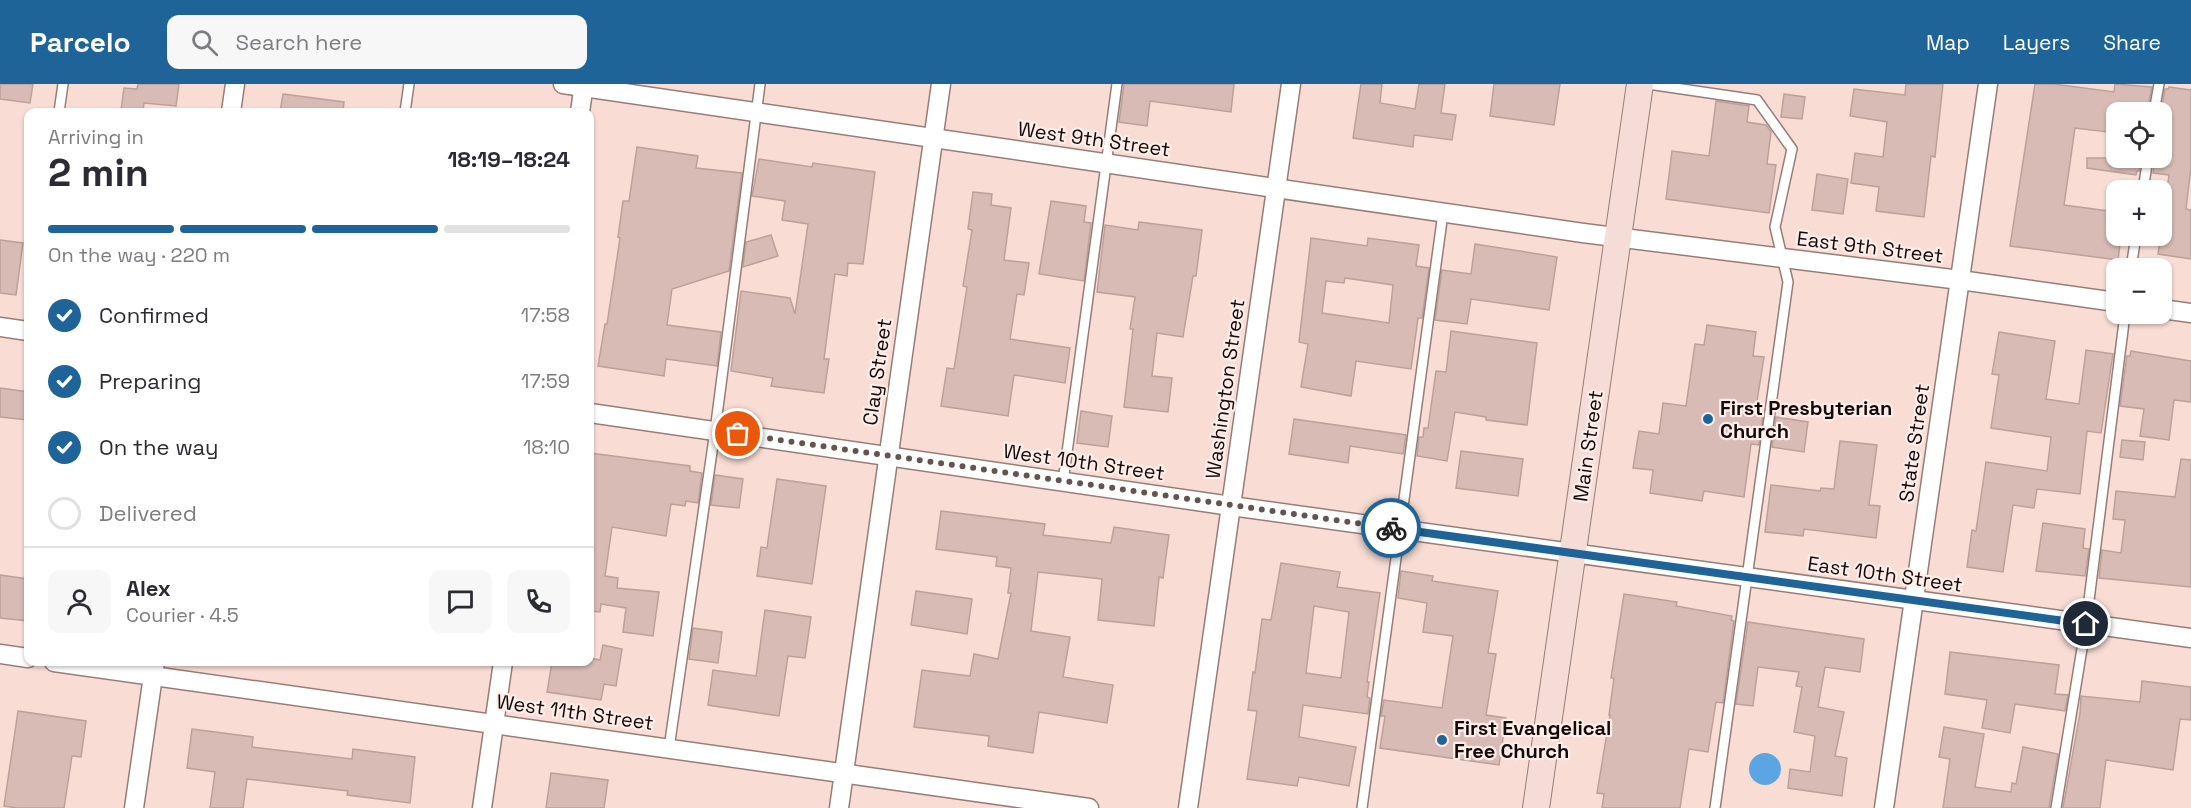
<!DOCTYPE html>
<html lang="en">
<head>
<meta charset="utf-8">
<style>
  :root { --surface:#fff; --page:#f7f7f7; --text:#2b2b33; --muted:#7c7c81; --line:#e1e1e2; --accent:#1f6498 }
  body { margin:0; font-family:"Space Grotesk",sans-serif; background:var(--page); color:var(--text); height:100vh; display:flex; flex-direction:column; font-size:22px; white-space:nowrap }
  * { box-sizing:border-box; margin:0 }
  p { font-size:20px; color:var(--muted) }
  .icon { flex:none; width:33px; height:33px; fill:none; stroke:currentColor; stroke-width:2; stroke-linecap:round; stroke-linejoin:round }
  .map { position:relative; flex:1; overflow:hidden }
  .drawer { position:absolute; left:24px; top:24px; width:570px; height:558px; display:flex; flex-direction:column; background:var(--surface); border-radius:12px; box-shadow:0 2px 4px #0004 }
  .drawer>* { flex:none }
  .fabs { position:absolute; left:2106px; top:18px; display:grid; gap:12px }
  .fabs a { display:grid; place-items:center; width:66px; height:66px; border-radius:12px; background:var(--surface); box-shadow:0 2px 4px #0004; font-size:30px }
  .pin { position:absolute; display:grid; place-items:center; width:51px; height:51px; color:#fff; margin:-26px; border:3px solid #fff; border-radius:50%; box-shadow:0 2px 6px #0007 }
  .courier { position:absolute; display:grid; place-items:center; width:60px; height:60px; margin:-30px; border:4px solid #1f6498; border-radius:50%; background:#fff; color:#222; box-shadow:0 2px 8px #0007 }
  .headline em { font-style:normal; font-weight:800 }
  .headline div { display:flex; flex-direction:column-reverse }
  .headline { display:flex; align-items:center; justify-content:space-between; height:102px; padding:0 24px }
  h1 { font-size:39px; font-weight:800; line-height:45px }
  .bar { display:grid; grid-template-columns:repeat(4,1fr); gap:9px 6px; align-content:center; height:72px; padding:0 24px }
  .bar i { height:8px; border-radius:4px; background:var(--line) }
  .bar .selected { background:var(--accent) }
  .bar p { grid-column:span 4 }
  .line { display:flex; align-items:center; gap:15px; padding:0 24px; border-top:2px solid var(--line) }
  .line div { flex:1 }
  .round { display:grid; place-items:center; flex:none; width:63px; height:63px; border-radius:12px; background:var(--page) }
  ol { padding:0 24px; list-style:none }
  li { display:flex; align-items:center; gap:18px; height:66px }
  li p { margin-inline-start:auto }
  li .icon { padding:6px; border-radius:50%; background:var(--accent); color:#fff; stroke-width:4 }
  li:last-child { color:var(--muted) }
  li i { width:33px; height:33px; border:3px solid var(--line); border-radius:50% }
  header { display:flex; align-items:center; gap:36px; box-sizing:border-box; height:84px; padding:0 30px; background:var(--accent); color:#fff }
  header strong { font-size:28px }
  nav { display:flex; gap:33px; margin-inline-start:auto; font-size:21px }
  .search { width:420px; height:54px; background:var(--page); display:flex; align-items:center; gap:15px; box-sizing:border-box; padding:0 21px; border-radius:12px; color:var(--muted); font-size:22px }
  .map>svg:first-child { display:block }
</style>
</head>
<body>
<header>
<strong>Parcelo</strong>
<div class="search"><svg class="icon" aria-label="search" viewBox="0 0 24 24"><circle cx="10" cy="10" r="6"/><path d="M15 15l6 6"/></svg>Search here</div>
<nav><a>Map</a><a>Layers</a><a>Share</a></nav>
</header>
<div class="map">
<svg width="2191" height="724" viewBox="0 0 2191 724">
  <rect width="100%" height="100%" fill="#f9ddd5"/>
  <circle fill="#5ba5e3" cx="1765" cy="685" r="16"/>
  <g fill="#d7bbb4" stroke="#bca19a" stroke-width="1.5" fill-rule="evenodd">
    <polygon points="0,0 33,0 30,19 0,15"/>
    <polygon points="138,0 179,0 176,22 144,19 143,28 121,26 124,4 137,5"/>
    <polygon points="1124,0 1234,0 1231,28 1150,17 1147,42 1119,38"/>
    <polygon points="1361,0 1382,0 1380,19 1415,25 1419,0 1445,0 1441,29 1456,31 1452,56 1414,51 1413,63 1353,54"/>
    <polygon points="1494,0 1560,0 1554,41 1490,32"/>
    <polygon points="1906,0 1943,0 1935,73 1931,72 1924,133 1876,127 1879,103 1851,99 1855,69 1883,73 1887,38 1850,32 1854,5 1905,11"/>
    <polygon points="2035,0 2054,0 2114,8 2115,0 2152,3 2147,28 2116,28 2116,49 2075,44 2064,121 2116,128 2116,152 2121,152 2118,176 2010,162"/>
    <polygon points="2169,3 2191,6 2191,83 2186,125 2191,126 2191,175 2158,170 2169,91 2153,89 2155,74 2162,74 2161,28 2165,5 2168,5"/>
    <polygon points="283,10 344,18 343,28 280,28"/>
    <polygon points="1784,10 1805,13 1802,35 1781,33"/>
    <polygon points="1716,17 1749,22 1747,38 1766,41 1771,48 1767,80 1776,81 1769,129 1666,115 1672,67 1709,72"/>
    <polygon points="637,63 698,72 696,84 742,89 729,187 672,205 667,241 721,248 717,282 666,275 664,292 598,282 605,240 607,240 620,154 618,153 623,117 629,117"/>
    <polygon points="2087,74 2141,74 2139,87 2137,87 2136,91 2087,84"/>
    <polygon points="759,75 812,83 813,79 875,88 863,180 848,179 847,192 835,190 824,275 829,275 824,309 771,302 773,294 731,287 741,207 790,214 795,230 808,140 782,136 785,117 752,112"/>
    <polygon points="1817,90 1848,95 1843,130 1812,126"/>
    <polygon points="973,108 992,110 991,121 1011,124 1004,176 1029,179 1024,211 1017,210 1010,255 1070,264 1065,299 1014,291 1008,332 941,322 947,284 954,285 967,203 963,202 972,146 968,145"/>
    <polygon points="1051,117 1086,122 1084,138 1091,139 1084,197 1039,190"/>
    <polygon points="1139,138 1202,146 1196,192 1193,192 1183,253 1157,249 1152,292 1172,294 1168,328 1124,323 1133,245 1130,245 1135,213 1097,208 1105,141 1138,146"/>
    <polygon points="771,151 778,172 743,183 746,158"/>
    <path d="M1311 154 1367 162 1368 154 1419 161 1416 182 1429 184 1422 234H1418L1411 285 1356 277 1351 312 1301 303 1308 260 1299 258ZM1345 194 1393 201 1389 239 1322 229 1326 197 1344 199Z"/>
    <polygon points="0,156 23,159 16,211 0,209"/>
    <polygon points="1475,160 1557,173 1549,226 1471,215 1467,240 1435,236 1442,186 1471,190"/>
    <polygon points="1707,241 1756,248 1753,272 1764,273 1755,330 1763,331 1759,361 1751,360 1744,413 1704,407 1702,417 1650,409 1653,386 1633,384 1639,347 1659,350 1663,319 1686,322 1695,260 1704,261"/>
    <polygon points="1451,247 1537,259 1527,341 1486,336 1486,333 1455,328 1447,377 1417,372 1419,353 1423,353 1424,344 1428,344 1436,287 1446,288"/>
    <polygon points="1999,248 2055,257 2046,315 2079,320 2086,266 2113,270 2101,349 2087,347 2080,410 2037,405 2034,424 2013,421 2003,488 1967,483 1972,446 1976,447 1986,378 2047,387 2051,353 1991,344 1999,291 1992,290"/>
    <polygon points="2131,267 2191,277 2191,318 2174,316 2169,356 2140,352 2144,325 2120,322 2127,272 2130,272"/>
    <polygon points="0,304 28,308 28,336 0,333"/>
    <polygon points="1081,327 1112,332 1108,363 1077,359"/>
    <polygon points="1776,333 1808,338 1804,368 1772,363"/>
    <polygon points="1294,335 1406,351 1403,370 1350,362 1348,379 1289,370"/>
    <polygon points="2122,356 2145,358 2143,376 2120,373"/>
    <polygon points="1840,357 1877,361 1869,421 1880,422 1876,454 1804,445 1803,452 1765,448 1771,401 1820,407 1821,404 1834,405"/>
    <polygon points="1461,367 1523,375 1518,412 1456,404"/>
    <polygon points="590,369 690,382 690,387 702,389 698,419 686,417 685,422 671,420 666,452 612,443 605,492 618,494 617,504 659,508 653,552 623,548 626,524 601,520 600,528 590,527"/>
    <polygon points="2181,375 2191,376 2191,503 2099,494 2102,466 2121,469 2125,436 2113,435 2116,407 2175,413"/>
    <polygon points="715,391 743,395 739,424 711,421"/>
    <polygon points="777,395 826,402 812,500 757,492 761,463 767,464"/>
    <polygon points="941,427 1045,440 1043,451 1111,459 1114,443 1169,451 1163,494 1159,493 1154,542 1098,536 1102,495 1038,488 1031,547 1070,553 1063,593 1113,601 1107,639 1039,628 1033,669 988,662 989,652 914,643 922,586 970,592 974,570 998,575 1011,509 1008,509 1011,484 996,482 997,473 936,465"/>
    <polygon points="2043,439 2085,445 2083,464 2089,465 2085,492 2036,487"/>
    <path d="M1281 479 1340 488 1337 503 1380 509 1367 598H1369L1367 613 1370 614 1368 630 1303 621 1299 653 1356 663 1349 702 1299 693 1297 702 1247 695 1257 627 1248 626 1253 588 1255 589 1262 535 1271 536ZM1314 522 1349 528 1341 594 1306 589Z"/>
    <polygon points="1401,487 1433,492 1432,497 1498,507 1488,569 1496,570 1486,631 1506,634 1499,681 1380,664 1385,632 1381,632 1384,616 1442,624 1453,552 1423,548 1427,519 1398,514"/>
    <polygon points="0,491 28,495 28,537 0,534"/>
    <polygon points="916,507 972,515 967,550 911,541"/>
    <polygon points="1624,510 1677,518 1676,522 1732,532 1731,536 1734,537 1723,619 1716,618 1708,668 1689,665 1680,724 1602,724 1604,710 1597,709 1610,631 1609,631 1614,594 1611,594"/>
    <polygon points="765,526 811,533 805,574 788,572 779,632 708,621 713,586 756,592"/>
    <polygon points="1748,538 1864,555 1860,588 1825,583 1818,623 1844,628 1835,672 1847,674 1842,712 1788,704 1790,685 1810,688 1815,652 1794,648 1802,603 1796,602 1799,588 1758,583 1753,622 1736,620"/>
    <polygon points="693,544 722,548 718,579 689,575"/>
    <polygon points="603,561 622,565 616,602 604,600 601,616 547,608 552,578 590,578 590,574 600,576"/>
    <polygon points="1950,568 2059,581 2055,610 2068,611 2065,627 2015,620 2010,649 1982,644 1987,616 1945,610"/>
    <polygon points="2142,597 2191,603 2191,636 2180,635 2173,686 2106,676 2100,724 2063,724 2080,629 2081,612 2140,618"/>
    <polygon points="18,627 86,637 81,673 72,672 64,724 17,724 4,722"/>
    <polygon points="1944,643 1984,650 1975,703 2011,708 2012,699 2016,700 2023,663 2058,670 2049,724 1943,724 1950,675 1939,673"/>
    <polygon points="192,645 253,653 252,663 352,675 353,665 415,673 410,719 347,711 348,707 247,695 243,724 210,724 215,688 187,684"/>
    <polygon points="551,689 608,696 604,724 546,724"/>
  </g>
  <g fill="none" stroke-linecap="round" stroke-linejoin="round">
    <g stroke="#977d77" stroke-width="12">
      <g id="lane">
        <polyline points="1648,0 1757,16 1792,65 1775,143 1788,198 1715,724"/>
        <polyline points="59,28 63,0"/>
        <polyline points="405,28 409,0"/>
        <polyline points="2154,28 2159,0"/>
        <polyline points="2143,106 2148,74"/>
        <polyline points="2131,184 2136,152"/>
        <polyline points="1063,398 1117,0"/>
        <polyline points="669,664 715,347 760,0"/>
        <polyline points="1362,724 1443,129"/>
        <polyline points="2056,724 2086,540 2125,230"/>
      </g>
    </g>
    <g stroke="#977d77" stroke-width="21">
      <g id="street">
        <polyline points="563,0 1583,149 1960,196 2116,218"/>
        <polyline points="231,28 235,0"/>
        <polyline points="580,28 584,0"/>
        <polyline points="2162,225 2191,229"/>
        <polyline points="0,243 28,247"/>
        <polyline points="590,329 1231,422 2191,554"/>
        <polyline points="0,570 28,574"/>
        <polyline points="54,578 1089,724"/>
        <polyline points="134,724 155,578"/>
        <polyline points="482,724 503,578"/>
        <polyline points="839,724 941,0"/>
        <polyline points="1188,724 1291,0"/>
        <polyline points="1884,724 1988,0"/>
      </g>
    </g>
    <g stroke="#977d77" stroke-width="28">
      <polyline id="secondary" points="1536,724 1640,0"/>
    </g>
    <use href="#lane" stroke="#fff" stroke-width="9"/>
    <use href="#street" stroke="#fff" stroke-width="18"/>
    <use href="#secondary" stroke="#f5dcd6" stroke-width="26"/>
  </g>
  <g fill="none" stroke-linecap="round" stroke-linejoin="round">
    <polyline stroke="#645450" stroke-width="6" stroke-dasharray="0 10.8" points="738,350 1391,444"/>
    <polyline stroke="#1f6498" stroke-width="8" points="1391,444 2086,540"/>
  </g>
  <g fill="#1f6498" stroke="#feede8" stroke-width="2">
    <circle cx="1708" cy="335" r="6"/>
    <circle cx="1442" cy="656" r="6"/>
  </g>
  <g text-anchor="middle" stroke-width="4.5" stroke-linejoin="round" paint-order="stroke">
    <g font-size="20" fill="#130a08" stroke="#feede8">
      <text transform="translate(1094 55) rotate(8)" y="7">West 9th Street</text>
      <text transform="translate(1870 163) rotate(7)" y="7">East 9th Street</text>
      <text transform="translate(877 288) rotate(-82)" y="7">Clay Street</text>
      <text transform="translate(1225 305) rotate(-82)" y="7">Washington Street</text>
      <text transform="translate(1914 359) rotate(-82)" y="7">State Street</text>
      <text transform="translate(1588 362) rotate(-82)" y="7">Main Street</text>
      <text transform="translate(1084 378) rotate(8)" y="7">West 10th Street</text>
      <text transform="translate(1885 490) rotate(8)" y="7">East 10th Street</text>
      <text transform="translate(575 628) rotate(8)" y="7">West 11th Street</text>
    </g>
    <g font-size="20" font-weight="bold" fill="#130a08" stroke="#feede8" text-anchor="start">
      <text x="1720" y="331">First Presbyterian<tspan x="1720" dy="23">Church</tspan></text>
      <text x="1454" y="651">First Evangelical<tspan x="1454" dy="23">Free Church</tspan></text>
    </g>
  </g>
</svg>
<div class="fabs">
<a><svg class="icon" aria-label="locate" viewBox="0 0 24 24"><circle cx="12" cy="12" r="6"/><path d="M12 2v4M12 18v4M2 12h4M18 12h4"/></svg></a>
<a>+</a>
<a>−</a>
</div>
<div class="pin" style="left:738px;top:350px;background:#ea580c"><svg class="icon" aria-label="bag" viewBox="0 0 24 24"><path d="M5 8h14l-1 12H6zM9 8a3 3 0 0 1 6 0"/></svg></div>
<div class="pin" style="left:2086px;top:540px;background:#1f2937"><svg class="icon" aria-label="home" viewBox="0 0 24 24"><path d="M3 11l9-7 9 7M6 9v11h12V9"/></svg></div>
<div class="courier" style="left:1391px;top:444px"><svg class="icon" aria-label="bike" viewBox="0 0 24 24"><circle cx="6" cy="16" r="4"/><circle cx="18" cy="16" r="4"/><path d="M6 16l4-8h5l3 8M10 8l3 8H6M13 5h3"/></svg></div>
<section class="drawer">
<div class="headline"><div><h1>2 min</h1><p>Arriving in</p></div><em>18:19–18:24</em></div>
<div class="bar"><i class="selected"></i><i class="selected"></i><i class="selected"></i><i></i><p>On the way · 220 m</p></div>
<ol>
<li><svg class="icon" aria-label="check" viewBox="0 0 24 24"><path d="M5 12l5 5 9-10"/></svg>Confirmed<p>17:58</p></li>
<li><svg class="icon" aria-label="check" viewBox="0 0 24 24"><path d="M5 12l5 5 9-10"/></svg>Preparing<p>17:59</p></li>
<li><svg class="icon" aria-label="check" viewBox="0 0 24 24"><path d="M5 12l5 5 9-10"/></svg>On the way<p>18:10</p></li>
<li><i></i>Delivered</li>
</ol>
<div class="line" style="height:108px"><a class="round"><svg class="icon" aria-label="person" viewBox="0 0 24 24"><circle cx="12" cy="8" r="4"/><path d="M4 21q1-7 8-7t8 7"/></svg></a><div><b>Alex</b><p>Courier · 4.5</p></div><a class="round"><svg class="icon" aria-label="chat" viewBox="0 0 24 24"><path d="M4 5h16v11H9l-5 4z"/></svg></a><a class="round"><svg class="icon" aria-label="phone" viewBox="0 0 24 24"><path d="M5 4h4l2 5-3 2q2 4 5 5l2-3 5 2v4C11 20 4 13 5 4z"/></svg></a></div>
</section>
</div>
</body>
</html>
